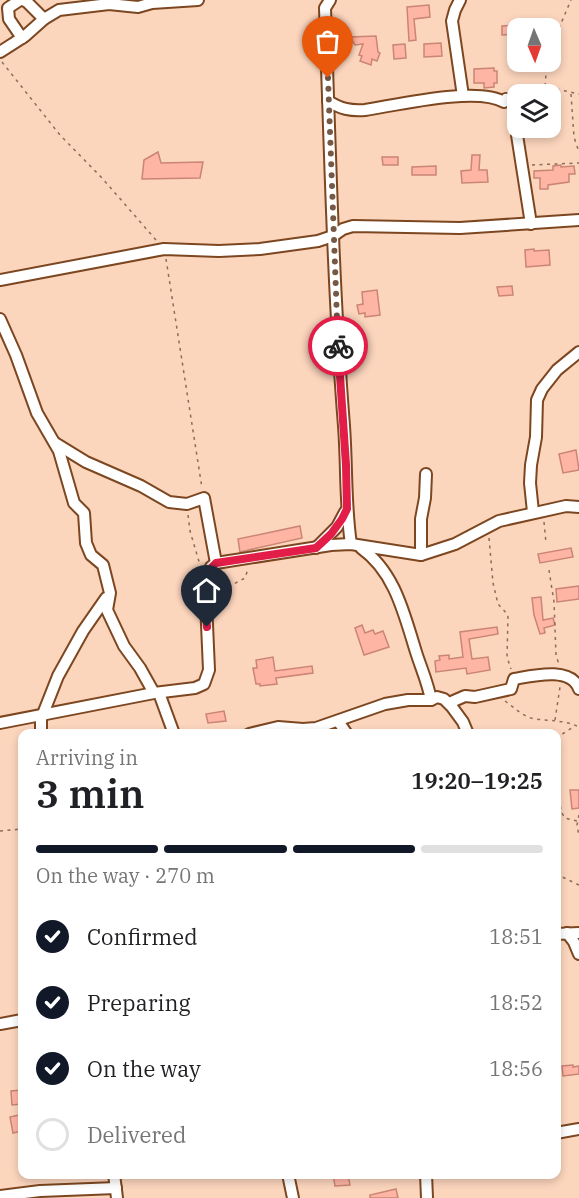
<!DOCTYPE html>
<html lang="en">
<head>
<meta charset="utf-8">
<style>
  :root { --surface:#fff; --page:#f2f2f2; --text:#202124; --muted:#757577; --line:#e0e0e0; --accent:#111827 }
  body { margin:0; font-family:"IBM Plex Serif",serif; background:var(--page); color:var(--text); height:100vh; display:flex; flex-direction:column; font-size:22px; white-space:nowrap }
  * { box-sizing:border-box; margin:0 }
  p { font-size:20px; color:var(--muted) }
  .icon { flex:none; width:33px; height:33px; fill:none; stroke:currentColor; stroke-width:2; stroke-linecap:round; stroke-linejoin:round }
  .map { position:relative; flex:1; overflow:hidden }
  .panel { position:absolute; left:18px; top:729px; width:543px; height:450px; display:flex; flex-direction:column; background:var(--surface); border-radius:12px; box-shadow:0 3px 9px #0003 }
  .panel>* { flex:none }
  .needle { width:39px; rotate:178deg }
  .fabs { position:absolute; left:507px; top:18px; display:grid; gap:12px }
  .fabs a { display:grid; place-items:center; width:54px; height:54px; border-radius:12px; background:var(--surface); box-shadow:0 3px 9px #0003; font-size:30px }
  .pin { position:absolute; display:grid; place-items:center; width:51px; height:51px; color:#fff; margin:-62px -26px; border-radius:50% 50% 50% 0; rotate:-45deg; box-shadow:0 0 6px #0007 }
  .pin .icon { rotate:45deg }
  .courier { position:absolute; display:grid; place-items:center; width:60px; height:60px; margin:-30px; border:4px solid #e11d48; border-radius:50%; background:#fff; color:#222; box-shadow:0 2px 8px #0007 }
  .summary em { font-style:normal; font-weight:600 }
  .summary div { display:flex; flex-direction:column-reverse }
  .summary { display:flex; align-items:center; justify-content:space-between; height:102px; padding:0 18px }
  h1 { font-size:39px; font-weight:600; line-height:45px }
  .bar { display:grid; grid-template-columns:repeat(4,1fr); gap:9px 6px; align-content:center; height:72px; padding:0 18px }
  .bar i { height:8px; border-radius:4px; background:var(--line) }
  .bar .current { background:var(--accent) }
  .bar p { grid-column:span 4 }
  ol { padding:0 18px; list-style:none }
  li { display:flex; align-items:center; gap:18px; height:66px }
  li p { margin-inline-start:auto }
  li .icon { padding:6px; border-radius:50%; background:var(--accent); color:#fff; stroke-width:4 }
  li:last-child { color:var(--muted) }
  li i { width:33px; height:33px; border:3px solid var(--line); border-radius:50% }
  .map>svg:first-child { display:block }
</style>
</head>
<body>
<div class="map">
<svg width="579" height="1198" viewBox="0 0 579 1198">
  <rect width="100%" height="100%" fill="#fcd5bd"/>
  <g fill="#ffb5a3" stroke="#ca8575" stroke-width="1.5">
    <polygon points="429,5 430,17 414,19 416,40 409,41 407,7"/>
    <polygon points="518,25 518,34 502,35 502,26"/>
    <polygon points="376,36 378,52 380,53 377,61 372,59 371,65 360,61 362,56 359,55 363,44 355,45 350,37"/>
    <polygon points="441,43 442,56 424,57 424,44"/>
    <polygon points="405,44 406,58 394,59 393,45"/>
    <polygon points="494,68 494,71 497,71 497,83 494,83 494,87 484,88 484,83 474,83 474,69"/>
    <polygon points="158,152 161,163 203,162 200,178 142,179 144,160"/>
    <polygon points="472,155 480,155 479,170 487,170 488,182 462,183 461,171 471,170"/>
    <polygon points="382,157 398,157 398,165 383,165"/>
    <polygon points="561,165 561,167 574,166 575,174 569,174 569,182 548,185 548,189 540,189 540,178 534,178 534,171 553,170 553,166"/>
    <polygon points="436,166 436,175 412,175 412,167"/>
    <polygon points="534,249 534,251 549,250 550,265 526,267 525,250"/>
    <polygon points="512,286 513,295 499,296 497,287"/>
    <polygon points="377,290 380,315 365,317 365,313 359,314 357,305 363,304 362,292"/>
    <polygon points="576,450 579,470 563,473 559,454"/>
    <polygon points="300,526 302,538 240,552 238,539"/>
    <polygon points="571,548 573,557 540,563 538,554"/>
    <polygon points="579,586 579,599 557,602 556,589"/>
    <polygon points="541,597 543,620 553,618 555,625 544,628 545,633 540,634 534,615 532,598"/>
    <polygon points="362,625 365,633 373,630 375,634 383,631 389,647 364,655 355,628"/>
    <polygon points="497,627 498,634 469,639 472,659 488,657 490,670 467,674 466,668 436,672 435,661 440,660 439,656 449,655 449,659 463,657 460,632"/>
    <polygon points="273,657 275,671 312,666 313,673 276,678 277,684 260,686 260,684 256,684 253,668 257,668 256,660"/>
    <polygon points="224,711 226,721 208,723 206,714"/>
    <polygon points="570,790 579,790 579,808 572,809"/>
    <polygon points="573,1065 573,1067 579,1066 579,1074 563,1076 562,1066"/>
    <polygon points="22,1090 22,1104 12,1105 11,1091"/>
    <polygon points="19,1115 22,1131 13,1133 10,1117"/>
    <polygon points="333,1174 348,1174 350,1185 335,1186"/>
    <polygon points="396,1189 398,1198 370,1198 370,1195"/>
  </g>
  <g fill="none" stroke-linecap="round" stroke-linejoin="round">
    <g stroke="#7c4720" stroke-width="14">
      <g id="street">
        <polyline points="20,0 8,8 9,19 22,38"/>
        <polyline points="23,0 27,2 44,19"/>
        <path d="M330 0 325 8C330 148 333 287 344 426 347 466 345 505 351 544"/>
        <polyline points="460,0 455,10 452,21 463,96"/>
        <polyline points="0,52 25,36 44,19 59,10 109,4 138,7 152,3 198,0"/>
        <path d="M328 101C341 109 350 111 365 110 397 105 477 86 504 102L506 99 518 105"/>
        <polyline points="523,128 517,135 531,224"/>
        <polyline points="0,280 164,249 219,251 260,249 318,241 333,236 343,229 353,226 460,228 579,220"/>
        <polyline points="0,319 16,355 37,413 59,451 74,503 84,513 86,543 91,555 103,565 110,593 107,610 124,646 140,668 154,693"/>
        <polyline points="55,443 86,462 141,486 169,502 187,504 204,498 216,563"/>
        <polyline points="533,512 530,483 531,465 536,437 537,400 542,389 557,370 579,352"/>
        <polyline points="316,548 337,527 345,512"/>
        <path d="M361 548C395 572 404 614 416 652 421 668 428 683 431 700"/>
        <polyline points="421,555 421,519 425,498 426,474"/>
        <polyline points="159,693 174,734"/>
        <path d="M449 703 465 696 475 697 511 689 514 679C532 676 571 666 579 689"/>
        <polyline points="338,721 347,734"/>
        <polyline points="0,723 154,693 195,688 204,684 209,670 205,579 211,567 216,563 331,545 351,544 421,555 455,544 499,521 566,506 579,507"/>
        <polyline points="41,734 41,719 58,676 83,631 106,598"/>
        <polyline points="249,734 278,727 303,729 316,728 385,704 408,700 431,700 437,697 444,699 452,707 463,722 468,734"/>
        <polyline points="567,933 574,942 579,954"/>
        <polyline points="556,934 579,933"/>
        <polyline points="0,1024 22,1020"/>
        <polyline points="556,1133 579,1129"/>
        <polyline points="114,1174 117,1198"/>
        <polyline points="288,1174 293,1198"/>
        <polyline points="426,1174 427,1198"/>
        <polyline points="0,1196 40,1191 116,1188"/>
      </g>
    </g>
    <g stroke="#8b6d5a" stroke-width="1.5" stroke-dasharray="3 4.5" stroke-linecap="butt">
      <polyline points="550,49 571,0"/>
      <polyline points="2,62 60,135 102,178 156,240"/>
      <polyline points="545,86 547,62"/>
      <polyline points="512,91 547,87 579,94"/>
      <polyline points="532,94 535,88"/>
      <polyline points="571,94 574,137 579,152"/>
      <polyline points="532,165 579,163"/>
      <polyline points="166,259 202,488"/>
      <polyline points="188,515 190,531 200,565"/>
      <polyline points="544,522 546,543"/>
      <polyline points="489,538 493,583 498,604 508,615 507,657 511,669"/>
      <polyline points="549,570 554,602 556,656 559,664"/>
      <polyline points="215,594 245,578 248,569"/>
      <path d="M505 701C515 708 523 717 535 719 550 721 565 720 579 727"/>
      <polyline points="555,720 560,687"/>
      <polyline points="556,738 575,726"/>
      <path d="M556 746C562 766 555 807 565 818L577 821"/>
      <polyline points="579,815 577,825 579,836"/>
      <polyline points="0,831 22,829"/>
      <polyline points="556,874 579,885"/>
    </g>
    <use href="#street" stroke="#fff" stroke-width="10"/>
  </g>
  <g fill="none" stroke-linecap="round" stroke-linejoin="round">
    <polyline stroke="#755846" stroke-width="6" stroke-dasharray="0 10.8" points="328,78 338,346"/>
    <path stroke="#e11d48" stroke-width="8" d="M207 627C205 606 198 578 216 563L316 548 331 534 342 519 347 509 346 465 338 346"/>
  </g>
</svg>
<div class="fabs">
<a><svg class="needle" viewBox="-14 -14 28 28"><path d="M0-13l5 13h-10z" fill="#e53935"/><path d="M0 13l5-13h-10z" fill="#757577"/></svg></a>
<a><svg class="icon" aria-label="layers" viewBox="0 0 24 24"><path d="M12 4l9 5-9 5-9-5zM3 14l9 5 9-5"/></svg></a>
</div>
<div class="pin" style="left:328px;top:78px;background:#ea580c"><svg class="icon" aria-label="bag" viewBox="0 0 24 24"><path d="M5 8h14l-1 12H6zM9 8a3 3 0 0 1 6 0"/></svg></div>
<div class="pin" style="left:207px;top:627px;background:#1f2937"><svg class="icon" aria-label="home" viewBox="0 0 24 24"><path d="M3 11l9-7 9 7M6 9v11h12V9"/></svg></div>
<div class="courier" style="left:338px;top:346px"><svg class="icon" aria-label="bike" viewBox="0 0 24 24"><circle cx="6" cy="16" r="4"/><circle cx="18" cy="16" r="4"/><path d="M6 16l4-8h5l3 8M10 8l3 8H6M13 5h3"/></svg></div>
<section class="panel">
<div class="summary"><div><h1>3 min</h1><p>Arriving in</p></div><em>19:20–19:25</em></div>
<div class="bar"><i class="current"></i><i class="current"></i><i class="current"></i><i></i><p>On the way · 270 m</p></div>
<ol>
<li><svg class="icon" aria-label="check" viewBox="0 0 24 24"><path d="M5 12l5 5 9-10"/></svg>Confirmed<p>18:51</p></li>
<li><svg class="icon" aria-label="check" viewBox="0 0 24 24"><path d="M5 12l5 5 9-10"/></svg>Preparing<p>18:52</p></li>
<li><svg class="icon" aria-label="check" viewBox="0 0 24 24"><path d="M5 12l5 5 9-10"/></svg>On the way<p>18:56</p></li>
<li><i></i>Delivered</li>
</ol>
</section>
</div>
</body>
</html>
